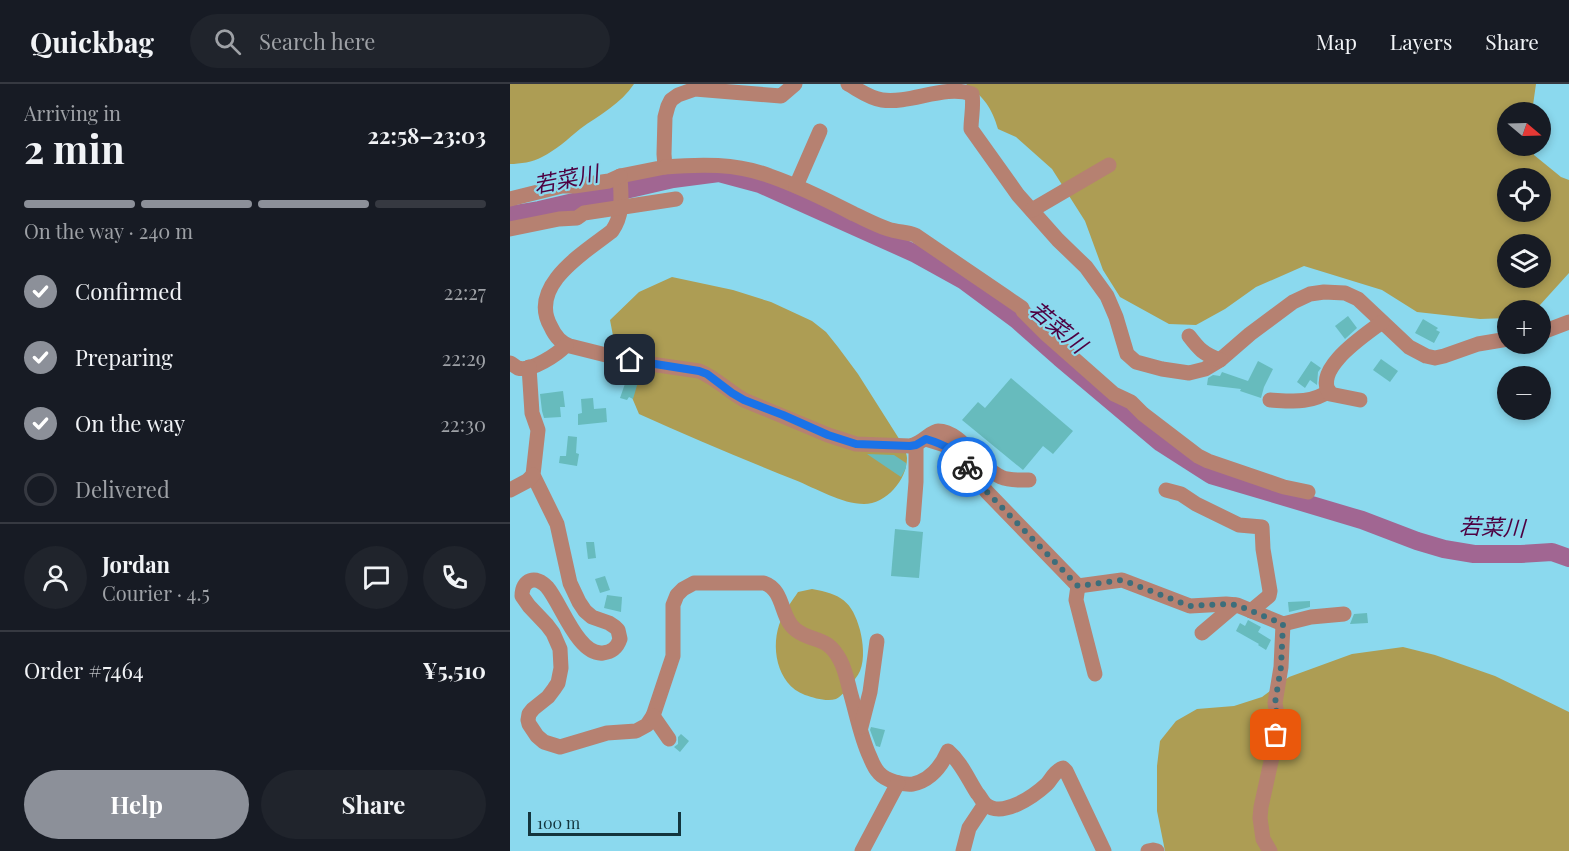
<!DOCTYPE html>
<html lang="en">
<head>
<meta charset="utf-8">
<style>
  :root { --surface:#171b24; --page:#20242c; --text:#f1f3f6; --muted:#9ea1a6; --line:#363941; --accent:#8c9099 }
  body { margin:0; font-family:"Playfair Display","Noto Sans JP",serif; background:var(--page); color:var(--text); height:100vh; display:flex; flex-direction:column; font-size:22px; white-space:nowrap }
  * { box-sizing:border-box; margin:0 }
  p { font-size:20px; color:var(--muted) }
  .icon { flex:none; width:33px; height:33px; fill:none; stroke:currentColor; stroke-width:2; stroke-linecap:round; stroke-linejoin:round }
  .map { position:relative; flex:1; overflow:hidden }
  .side { display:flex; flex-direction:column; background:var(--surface); width:510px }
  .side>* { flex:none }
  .needle { width:39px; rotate:109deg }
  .controls { position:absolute; left:987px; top:18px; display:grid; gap:12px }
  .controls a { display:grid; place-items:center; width:54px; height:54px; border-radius:50%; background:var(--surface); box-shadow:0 3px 9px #0003; font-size:30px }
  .scale { position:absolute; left:18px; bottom:15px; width:153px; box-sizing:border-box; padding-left:6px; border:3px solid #13353d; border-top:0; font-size:16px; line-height:21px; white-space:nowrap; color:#13353d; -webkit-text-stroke:4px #8bd9ee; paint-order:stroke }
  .pin { position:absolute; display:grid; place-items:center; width:51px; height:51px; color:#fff; margin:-26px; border-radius:12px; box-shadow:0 3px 9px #0006 }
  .courier { position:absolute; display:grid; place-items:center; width:60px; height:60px; margin:-30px; border:4px solid #1a73e8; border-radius:50%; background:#fff; color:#222; box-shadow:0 2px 8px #0007 }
  .head em { font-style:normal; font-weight:700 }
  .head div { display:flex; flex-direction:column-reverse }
  .head { display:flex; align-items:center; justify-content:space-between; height:102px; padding:0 24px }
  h1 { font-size:39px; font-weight:700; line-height:45px }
  .bar { display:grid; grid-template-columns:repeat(4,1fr); gap:9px 6px; align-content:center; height:72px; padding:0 24px }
  .bar i { height:8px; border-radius:4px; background:var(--line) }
  .bar .on { background:var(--accent) }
  .bar p { grid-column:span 4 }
  .line { display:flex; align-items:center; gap:15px; padding:0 24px; border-top:2px solid var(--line) }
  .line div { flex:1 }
  .round { display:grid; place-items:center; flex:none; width:63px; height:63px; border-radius:32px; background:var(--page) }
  ol { padding:0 24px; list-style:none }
  li { display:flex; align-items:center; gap:18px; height:66px }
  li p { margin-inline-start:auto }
  li .icon { padding:6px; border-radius:50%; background:var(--accent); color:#fff; stroke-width:4 }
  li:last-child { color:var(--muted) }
  li i { width:33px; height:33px; border:3px solid var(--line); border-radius:50% }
  .button { display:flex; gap:12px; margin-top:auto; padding:12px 24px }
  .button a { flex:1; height:69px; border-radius:36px; background:var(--accent); color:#fff; font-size:24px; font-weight:700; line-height:69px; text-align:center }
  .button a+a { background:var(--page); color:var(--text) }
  header { display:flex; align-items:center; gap:36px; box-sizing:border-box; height:84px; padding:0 30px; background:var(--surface); border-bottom:2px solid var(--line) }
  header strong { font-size:28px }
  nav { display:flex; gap:33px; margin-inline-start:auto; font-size:21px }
  .search { width:420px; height:54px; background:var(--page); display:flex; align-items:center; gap:15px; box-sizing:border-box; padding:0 21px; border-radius:33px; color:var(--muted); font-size:22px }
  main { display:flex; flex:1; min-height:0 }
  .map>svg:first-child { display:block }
</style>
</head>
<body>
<header>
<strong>Quickbag</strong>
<div class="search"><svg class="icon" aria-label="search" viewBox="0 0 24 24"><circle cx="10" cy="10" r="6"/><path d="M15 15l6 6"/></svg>Search here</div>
<nav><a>Map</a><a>Layers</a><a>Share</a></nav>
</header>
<main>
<section class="side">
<div class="head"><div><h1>2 min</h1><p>Arriving in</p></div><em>22:58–23:03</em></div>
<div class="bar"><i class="on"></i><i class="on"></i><i class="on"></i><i></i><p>On the way · 240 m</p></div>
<ol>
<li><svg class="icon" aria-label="check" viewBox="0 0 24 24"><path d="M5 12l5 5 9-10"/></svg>Confirmed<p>22:27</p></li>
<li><svg class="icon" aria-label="check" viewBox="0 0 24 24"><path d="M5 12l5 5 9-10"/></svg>Preparing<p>22:29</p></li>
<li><svg class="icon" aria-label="check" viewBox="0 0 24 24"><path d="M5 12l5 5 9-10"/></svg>On the way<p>22:30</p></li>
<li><i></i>Delivered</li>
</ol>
<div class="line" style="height:108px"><a class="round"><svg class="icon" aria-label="person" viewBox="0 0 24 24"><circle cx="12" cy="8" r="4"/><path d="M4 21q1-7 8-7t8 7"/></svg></a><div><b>Jordan</b><p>Courier · 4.5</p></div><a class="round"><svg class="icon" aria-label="chat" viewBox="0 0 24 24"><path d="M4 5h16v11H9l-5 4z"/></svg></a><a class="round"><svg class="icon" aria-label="phone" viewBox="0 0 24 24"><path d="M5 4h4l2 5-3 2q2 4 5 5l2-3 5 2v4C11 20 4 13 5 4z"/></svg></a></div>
<div class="line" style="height:78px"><div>Order #7464</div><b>¥5,510</b></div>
<div class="button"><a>Help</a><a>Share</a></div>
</section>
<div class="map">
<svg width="1059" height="767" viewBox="0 0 1059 767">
  <rect width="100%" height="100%" fill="#8bd9ee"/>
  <g fill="#ad9d54" fill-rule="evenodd">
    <path d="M0 0H124C111 20 89 31 70 45 58 55 46 66 32 73 23 78 10 80 0 80Z"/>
    <path d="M456 0H1026L1022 28H998V62H1024V71L1051 93 1059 96V189L1030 221 1021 226H998L997 234 970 235 907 228 872 206 794 182 746 203 715 225 686 241 659 240 610 213 593 186 575 137 542 85 506 53 488 45C482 24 474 13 456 0ZM998 94H1030V128H998ZM998 160H1030V194H998Z"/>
    <path d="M162 193 223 206 261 218 302 237 316 248 328 263 348 290 393 361C394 365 397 370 397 374 397 396 376 420 354 420 332 420 305 404 285 396 232 375 180 353 129 330L109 283 100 236 129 208Z"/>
    <path d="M302 505C331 510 342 517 350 546 353 558 355 575 350 587 348 592 343 597 340 602 336 606 332 612 326 615 317 618 304 614 295 611 266 600 260 561 271 536 275 526 282 517 288 508Z"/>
    <polygon points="893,563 925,571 985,592 1059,628 1059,767 655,767 647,727 647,682 650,657 666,637 687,625 724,622 752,613 779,593 842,570"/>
  </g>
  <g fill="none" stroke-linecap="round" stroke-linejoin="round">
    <polyline stroke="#a16692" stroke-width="18" points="0,131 29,126 163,95 209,89 250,100 406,170 453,196 507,236 550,274 651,359 701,391 852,436 907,457 934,465 964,470 1011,470 1042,468 1059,474"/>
  </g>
  <g fill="#67bbbd">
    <polygon points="838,232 847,244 835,255 825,242"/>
    <polygon points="913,235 928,244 926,246 930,248 924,259 905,249"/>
    <polygon points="871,275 888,287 880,298 863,286"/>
    <polygon points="748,277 763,285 754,303 751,314 730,307 731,305 697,301 698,294 703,291 710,292 712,288 738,297"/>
    <polygon points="801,277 811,284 808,288 807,301 800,296 795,304 787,298"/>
    <polygon points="117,294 128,298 123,315 119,313 117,316 110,314"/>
    <polygon points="501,294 563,347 543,370 533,362 513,386 452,336 468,318 475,324"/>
    <polygon points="53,307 55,323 50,323 51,333 34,334 32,327 30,310"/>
    <polygon points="83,314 84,325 96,324 97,338 68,341 68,330 72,329 71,315"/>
    <polygon points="58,352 67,353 66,369 69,370 67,382 49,379 50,372 56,372"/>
    <polygon points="357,370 384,371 396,379 396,384 391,393"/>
    <polygon points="385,445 413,448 409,494 381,492"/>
    <polygon points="76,458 84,458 86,474 78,475"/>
    <polygon points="95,492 100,506 90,509 85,495"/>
    <polygon points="97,511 112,513 111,528 94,524"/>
    <polygon points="800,517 800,523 779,528 778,518"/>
    <polygon points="857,529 858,539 840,540 844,530"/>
    <polygon points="738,536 751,543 748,548 761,556 756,566 748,561 749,560 726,547 730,539 735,542"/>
    <polygon points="361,643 375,646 370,663 366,662 360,646"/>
    <polygon points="171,650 179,657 170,668 164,663 168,660 168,653"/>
  </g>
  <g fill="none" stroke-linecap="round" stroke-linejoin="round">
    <g stroke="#b68171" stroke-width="15">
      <path d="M285 0 271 12 185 5 168 11 161 16 158 22 155 33 154 70 155 83 110 92C111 111 114 130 102 147 75 168 17 202 41 243 45 252 51 259 60 262L120 277 189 287C206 294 218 307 234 316L318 351 346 360 400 362C412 360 421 347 428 347 452 347 469 384 491 393 500 397 510 396 519 396"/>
      <path d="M338 0C349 6 359 14 372 16 401 20 435 0 462 10 464 22 461 33 461 45L508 111 548 156 576 183 597 212 606 233 617 270 626 278 652 285 679 289 695 285 710 276 740 250 783 218 800 210 814 208 835 209 848 215 899 263 916 272 925 274 934 272 968 260 998 255"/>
      <path d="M155 83C190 80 226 79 260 92 289 102 317 116 344 130 355 135 366 141 378 145 387 148 396 148 405 151L496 213 512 224 513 227 536 250 604 310 621 318 633 330 688 372 698 377 774 403 798 408"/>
      <polyline points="286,102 310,47"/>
      <polyline points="0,115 52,102 64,102 99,97 110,92"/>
      <polyline points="522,126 599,81"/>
      <polyline points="0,145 49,135 67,134 74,129 166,115"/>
      <polyline points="1030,249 1059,238"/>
      <path d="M679 252C689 265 693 270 710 276"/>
      <path d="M0 279C2 280 6 283 8 284 21 288 48 270 56 261"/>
      <path d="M19 283 22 329 28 346 23 391 47 440 60 499 69 518 75 527 82 533 99 539 105 543 108 546 110 555C107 564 102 568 93 569 68 572 51 519 37 503 26 491 12 495 12 512L19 522 37 541 43 549 50 565 51 584 48 599 44 605 38 613 23 625 19 630 18 636 19 640 27 652 34 658 50 663 97 649 126 647 137 641 143 632 163 572V521L167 511 173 505 184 499H254C275 506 270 535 286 546 303 559 317 551 330 576 336 587 338 600 341 611 347 632 351 654 360 673 362 678 365 685 369 689 376 697 393 701 403 700 421 696 431 683 438 667 451 678 458 695 467 709 470 712 472 717 475 720 492 735 524 712 537 700 542 694 545 687 553 684L556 687 594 767"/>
      <path d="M760 316C781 317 801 320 819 307"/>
      <path d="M850 316 820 310C802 285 855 251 872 238"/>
      <polyline points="416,355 432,360 443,366 477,408 568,502 612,496 680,522 716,520 727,521 773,540 801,533 834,530"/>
      <polyline points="0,406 17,397 23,391"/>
      <polyline points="656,406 671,410 686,420 729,441 752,443 753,465 760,507 759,512 741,527"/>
      <polyline points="403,436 406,398 406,361"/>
      <polyline points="568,502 566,516 585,590"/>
      <polyline points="692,549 725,521"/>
      <polyline points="143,632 159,655"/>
      <polyline points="351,643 360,608 367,557"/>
      <polyline points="352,767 388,699"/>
      <polyline points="453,767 459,744 475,720"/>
      <polyline points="638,767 643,766 647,767"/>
      <polyline points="760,767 753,755 750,734 751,723 764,664 768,637 765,619 771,583 773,540"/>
    </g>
  </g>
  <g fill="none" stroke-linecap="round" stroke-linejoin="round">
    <polyline stroke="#3d6e7b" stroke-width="6" stroke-dasharray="0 10.8" points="457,383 477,408 568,502 612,496 680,522 716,520 727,521 773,540 771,583 765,619 768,637 766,651"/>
    <path stroke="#1a73e8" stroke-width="8" d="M120 276 189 287 197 290 222 309 234 316 273 331 318 351 346 360 400 362 406 361 416 355C436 361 445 366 457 383"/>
  </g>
  <g text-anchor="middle" stroke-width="4.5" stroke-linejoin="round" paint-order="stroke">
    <g font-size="22" font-style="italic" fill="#4e0141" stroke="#8bd9ee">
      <text transform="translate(56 95) rotate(-11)" y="8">若菜川</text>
      <text transform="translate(548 243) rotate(40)" y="8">若菜川</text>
      <text transform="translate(982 443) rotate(2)" y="8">若菜川</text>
    </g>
  </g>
</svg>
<div class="controls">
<a><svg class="needle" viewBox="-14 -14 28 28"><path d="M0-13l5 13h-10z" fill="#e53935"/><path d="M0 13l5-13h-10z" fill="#9ea1a6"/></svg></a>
<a><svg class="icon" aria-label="locate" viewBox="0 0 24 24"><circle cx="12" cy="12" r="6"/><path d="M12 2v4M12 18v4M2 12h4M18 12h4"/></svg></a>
<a><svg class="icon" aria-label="layers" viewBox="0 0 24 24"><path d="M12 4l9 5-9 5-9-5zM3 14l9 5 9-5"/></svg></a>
<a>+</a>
<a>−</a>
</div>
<div class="scale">100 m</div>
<div class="pin" style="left:766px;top:651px;background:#ea580c"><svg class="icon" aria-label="bag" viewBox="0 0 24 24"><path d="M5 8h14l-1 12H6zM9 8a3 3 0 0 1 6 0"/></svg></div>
<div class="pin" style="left:120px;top:276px;background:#1f2937"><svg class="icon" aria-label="home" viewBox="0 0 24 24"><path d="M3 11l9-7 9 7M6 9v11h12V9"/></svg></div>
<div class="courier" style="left:457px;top:383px"><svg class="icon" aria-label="bike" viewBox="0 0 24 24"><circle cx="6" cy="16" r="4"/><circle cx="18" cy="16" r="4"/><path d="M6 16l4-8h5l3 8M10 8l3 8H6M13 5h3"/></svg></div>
</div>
</main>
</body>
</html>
